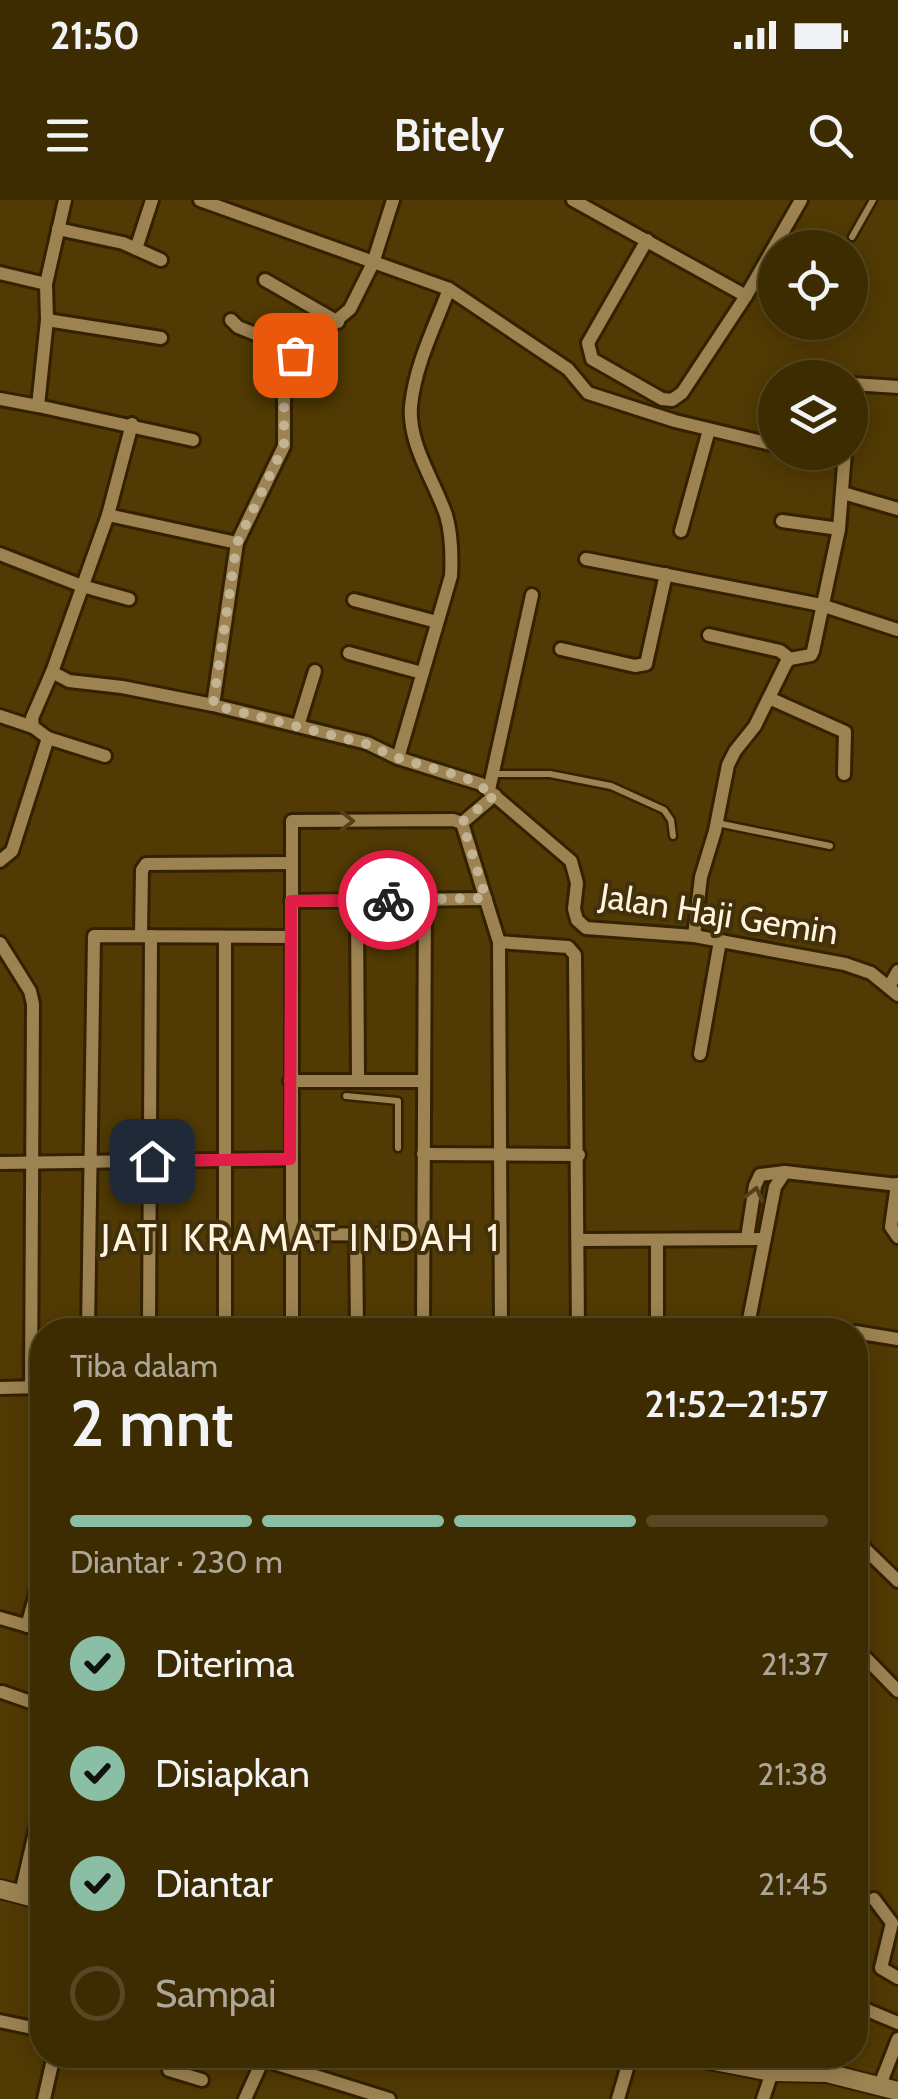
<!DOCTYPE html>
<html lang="id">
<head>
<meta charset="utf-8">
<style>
  :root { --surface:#3d2c02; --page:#44340c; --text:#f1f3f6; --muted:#ada799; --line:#564824; --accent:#8abfa5 }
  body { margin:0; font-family:Cabin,sans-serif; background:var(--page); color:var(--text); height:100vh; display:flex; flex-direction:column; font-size:38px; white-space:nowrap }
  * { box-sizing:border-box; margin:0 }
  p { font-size:32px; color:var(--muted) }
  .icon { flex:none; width:55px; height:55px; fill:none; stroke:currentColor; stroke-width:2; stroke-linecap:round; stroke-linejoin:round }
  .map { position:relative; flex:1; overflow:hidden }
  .side { position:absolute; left:30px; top:1118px; width:838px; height:750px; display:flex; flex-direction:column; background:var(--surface); border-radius:40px; box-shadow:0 5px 25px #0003,0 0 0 2px var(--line) }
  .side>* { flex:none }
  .tools { position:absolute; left:758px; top:30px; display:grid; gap:20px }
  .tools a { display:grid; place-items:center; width:110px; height:110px; border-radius:50%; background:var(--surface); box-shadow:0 5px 25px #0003,0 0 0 2px var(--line); font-size:50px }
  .pin { position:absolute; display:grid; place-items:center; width:85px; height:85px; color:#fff; margin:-42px; border-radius:20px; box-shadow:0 5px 15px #0006 }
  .courier { position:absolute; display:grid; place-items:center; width:100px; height:100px; margin:-50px; border:8px solid #e11d48; border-radius:50%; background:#fff; color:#222; box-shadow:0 2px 12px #0007 }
  .headline em { font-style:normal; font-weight:600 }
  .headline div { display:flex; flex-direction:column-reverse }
  .headline { display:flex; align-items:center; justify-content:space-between; height:170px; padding:0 40px }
  h1 { font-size:65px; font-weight:600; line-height:75px }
  .bar { display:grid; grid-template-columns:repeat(4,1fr); gap:15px 10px; align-content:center; height:120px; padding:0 40px }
  .bar i { height:12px; border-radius:8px; background:var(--line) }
  .bar .on { background:var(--accent) }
  .bar p { grid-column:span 4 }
  ol { padding:0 40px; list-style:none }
  li { display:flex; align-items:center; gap:30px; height:110px }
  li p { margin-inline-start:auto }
  li .icon { padding:10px; border-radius:50%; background:var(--accent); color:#111; stroke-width:4 }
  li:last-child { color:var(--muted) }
  li i { width:55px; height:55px; border:5px solid var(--line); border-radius:50% }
  .status { display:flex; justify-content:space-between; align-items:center; height:70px; padding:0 50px; background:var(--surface); direction:ltr }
  .status svg { height:28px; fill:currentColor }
  header { display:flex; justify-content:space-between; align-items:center; height:130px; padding:0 40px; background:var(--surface); font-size:45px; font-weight:600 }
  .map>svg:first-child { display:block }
</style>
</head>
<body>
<div class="status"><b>21:50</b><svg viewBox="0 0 49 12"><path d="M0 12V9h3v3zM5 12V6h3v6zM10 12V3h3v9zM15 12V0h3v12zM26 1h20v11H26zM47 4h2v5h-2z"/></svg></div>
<header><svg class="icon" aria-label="menu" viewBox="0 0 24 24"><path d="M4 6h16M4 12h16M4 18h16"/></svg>Bitely<svg class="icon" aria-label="search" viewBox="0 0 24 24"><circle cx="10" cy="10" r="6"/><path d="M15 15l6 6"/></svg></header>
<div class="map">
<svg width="898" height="1899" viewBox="0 0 898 1899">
  <rect width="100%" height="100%" fill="#513a03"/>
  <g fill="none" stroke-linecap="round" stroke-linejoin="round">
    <g stroke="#332100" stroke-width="11">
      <g id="lane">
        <polyline points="852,37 873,0"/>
        <polyline points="494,574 550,574 611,586 664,610 671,620 673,636"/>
        <polyline points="717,623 830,646"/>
        <polyline points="346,896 398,901 398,948"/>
      </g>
    </g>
    <g stroke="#332100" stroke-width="18">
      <g id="street">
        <polyline points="200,0 449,89 568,169 588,193 675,221 775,245"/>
        <polyline points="573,0 746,96"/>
        <polyline points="58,29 123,43 161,60"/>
        <polyline points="647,40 588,143 592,159 662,199 672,200 682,193 746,96 801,0"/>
        <polyline points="136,49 152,0"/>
        <polyline points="0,73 46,84"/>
        <polyline points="265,80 338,122"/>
        <polyline points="47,120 161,138"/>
        <polyline points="231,120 238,127 298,151"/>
        <polyline points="850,189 852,184 898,187"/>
        <polyline points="0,199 38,206 47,120 46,84 65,0"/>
        <polyline points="38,206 193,240"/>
        <polyline points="828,252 845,255"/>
        <polyline points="843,293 898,309"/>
        <polyline points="108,315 132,224"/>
        <polyline points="782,321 839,329"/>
        <polyline points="681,331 709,230"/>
        <polyline points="237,343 108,315 52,472 69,481 122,487 213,505 367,543 398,558 481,584 571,661 577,683 574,709 577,720 586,728 694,736 845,764 871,773 898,795"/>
        <polyline points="0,354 82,386 129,399"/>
        <polyline points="586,359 821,405 898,430"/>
        <polyline points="354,400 437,422"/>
        <polyline points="709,435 780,451 790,459"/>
        <polyline points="561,449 635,466 646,464 666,374"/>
        <polyline points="349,453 422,473"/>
        <polyline points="52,472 32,518 33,527 48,538 105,556"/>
        <polyline points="769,498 845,532 844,574"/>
        <polyline points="213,505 237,343 284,246 284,193 295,155 350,109 373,63 393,0"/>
        <polyline points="0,516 33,527"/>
        <polyline points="298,526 315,471"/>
        <path d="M398 558 451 376C452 356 452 335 446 315 434 280 408 244 411 206 415 165 435 126 449 89"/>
        <polyline points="489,590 532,395"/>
        <polyline points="462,623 495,595"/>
        <polyline points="0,661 12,651 48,538"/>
        <polyline points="357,700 358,881"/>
        <polyline points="291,701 486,699"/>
        <polyline points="141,736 142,670 146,664 292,663"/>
        <polyline points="694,736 701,677 715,631 728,565 735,551 755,526 786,463 790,459 811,455 813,451 839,329 845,252"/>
        <polyline points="499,742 501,1130"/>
        <polyline points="0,743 30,791 33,804 31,1188"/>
        <polyline points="889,787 898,771"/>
        <polyline points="700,854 720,741"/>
        <polyline points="290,881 423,881"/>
        <polyline points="423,954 579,955"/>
        <polyline points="0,963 290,959"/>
        <polyline points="897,984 891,1027 898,1037"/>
        <polyline points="291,1034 422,1035"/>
        <polyline points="356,1035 357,1130"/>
        <polyline points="747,1038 755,986 760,975 785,972 898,985"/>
        <polyline points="579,1040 764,1039"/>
        <polyline points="88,1130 94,736 291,737"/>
        <polyline points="149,1130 151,736"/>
        <polyline points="225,1130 225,737"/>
        <polyline points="292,1130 292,621 453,620 462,623 499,742 568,747 575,755 578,1130"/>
        <polyline points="423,1130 425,699"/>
        <polyline points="657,1130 657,1040"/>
        <polyline points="747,1130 775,987 785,972"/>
        <polyline points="855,1132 898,1139"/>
        <polyline points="0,1188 42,1187"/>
        <polyline points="861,1345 898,1381"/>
        <polyline points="0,1418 42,1430"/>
        <polyline points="27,1426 42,1372"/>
        <polyline points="856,1448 898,1491"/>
        <polyline points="2,1492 42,1506"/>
        <polyline points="855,1637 858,1633 856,1368 863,1348 859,1330 859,1170"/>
        <polyline points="21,1693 42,1602"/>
        <polyline points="874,1699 892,1723 881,1768 898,1778"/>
        <polyline points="855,1805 898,1823"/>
        <polyline points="0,1821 42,1830"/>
        <polyline points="173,1855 169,1870 202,1880"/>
        <polyline points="264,1860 389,1899"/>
        <polyline points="880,1885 898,1839"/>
        <polyline points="44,1899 54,1855"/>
        <polyline points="245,1899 265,1855"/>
        <polyline points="618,1899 630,1858"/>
        <polyline points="763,1899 772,1872"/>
      </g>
    </g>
    <g stroke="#332100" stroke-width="22">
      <g id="secondary">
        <polyline points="0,1689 42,1700"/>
        <polyline points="605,1855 630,1858 666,1855"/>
        <polyline points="683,1855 772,1872 827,1873 898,1891"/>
      </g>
    </g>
    <use href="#lane" stroke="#9d8352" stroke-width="6"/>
    <use href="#street" stroke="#9d8352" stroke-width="12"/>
    <use href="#secondary" stroke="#9d8352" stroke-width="18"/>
  </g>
  <defs><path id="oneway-chevron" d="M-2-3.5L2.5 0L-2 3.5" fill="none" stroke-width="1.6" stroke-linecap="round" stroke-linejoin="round" transform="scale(2.5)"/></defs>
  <g stroke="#544118">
    <use href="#oneway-chevron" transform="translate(347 621)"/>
    <use href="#oneway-chevron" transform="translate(755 994) rotate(-76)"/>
  </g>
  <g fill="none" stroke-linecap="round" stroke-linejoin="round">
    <polyline stroke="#c2b392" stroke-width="10" stroke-dasharray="0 18" points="295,155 284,193 284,246 237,343 213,505 366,544 398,558 466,578 495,595 462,622 486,698 388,700"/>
    <polyline stroke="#e11d48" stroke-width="12" points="152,961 290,959 291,701 388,700"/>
  </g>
  <g text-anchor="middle" stroke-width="8" stroke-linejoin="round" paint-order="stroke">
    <g font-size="35" fill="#fff4df" stroke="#42300a">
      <text transform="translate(719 714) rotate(9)" y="12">Jalan Haji Gemin</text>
    </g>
    <g font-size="38" letter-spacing="2.5" fill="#fff4df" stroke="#42300a">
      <text x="301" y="1051">JATI KRAMAT INDAH 1</text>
    </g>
  </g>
</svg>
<div class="tools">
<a><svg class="icon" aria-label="locate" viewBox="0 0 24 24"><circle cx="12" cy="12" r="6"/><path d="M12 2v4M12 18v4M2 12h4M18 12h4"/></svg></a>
<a><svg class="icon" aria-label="layers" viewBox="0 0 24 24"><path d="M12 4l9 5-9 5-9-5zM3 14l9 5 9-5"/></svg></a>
</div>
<div class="pin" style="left:295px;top:155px;background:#ea580c"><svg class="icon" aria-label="bag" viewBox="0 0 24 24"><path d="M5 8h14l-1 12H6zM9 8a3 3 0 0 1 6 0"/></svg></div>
<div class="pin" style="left:152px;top:961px;background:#1f2937"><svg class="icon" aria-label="home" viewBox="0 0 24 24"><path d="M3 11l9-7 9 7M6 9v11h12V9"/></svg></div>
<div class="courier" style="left:388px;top:700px"><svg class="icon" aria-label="bike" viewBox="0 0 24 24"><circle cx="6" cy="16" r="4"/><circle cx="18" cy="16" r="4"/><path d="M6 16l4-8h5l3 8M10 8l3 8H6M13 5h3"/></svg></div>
<section class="side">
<div class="headline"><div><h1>2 mnt</h1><p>Tiba dalam</p></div><em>21:52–21:57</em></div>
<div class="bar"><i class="on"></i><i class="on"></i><i class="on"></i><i></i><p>Diantar · 230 m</p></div>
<ol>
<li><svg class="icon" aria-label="check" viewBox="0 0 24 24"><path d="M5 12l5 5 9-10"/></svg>Diterima<p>21:37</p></li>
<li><svg class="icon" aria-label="check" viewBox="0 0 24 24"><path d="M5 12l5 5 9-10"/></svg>Disiapkan<p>21:38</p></li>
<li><svg class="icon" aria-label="check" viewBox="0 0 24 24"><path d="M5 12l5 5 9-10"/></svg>Diantar<p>21:45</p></li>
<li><i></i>Sampai</li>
</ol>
</section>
</div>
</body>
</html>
